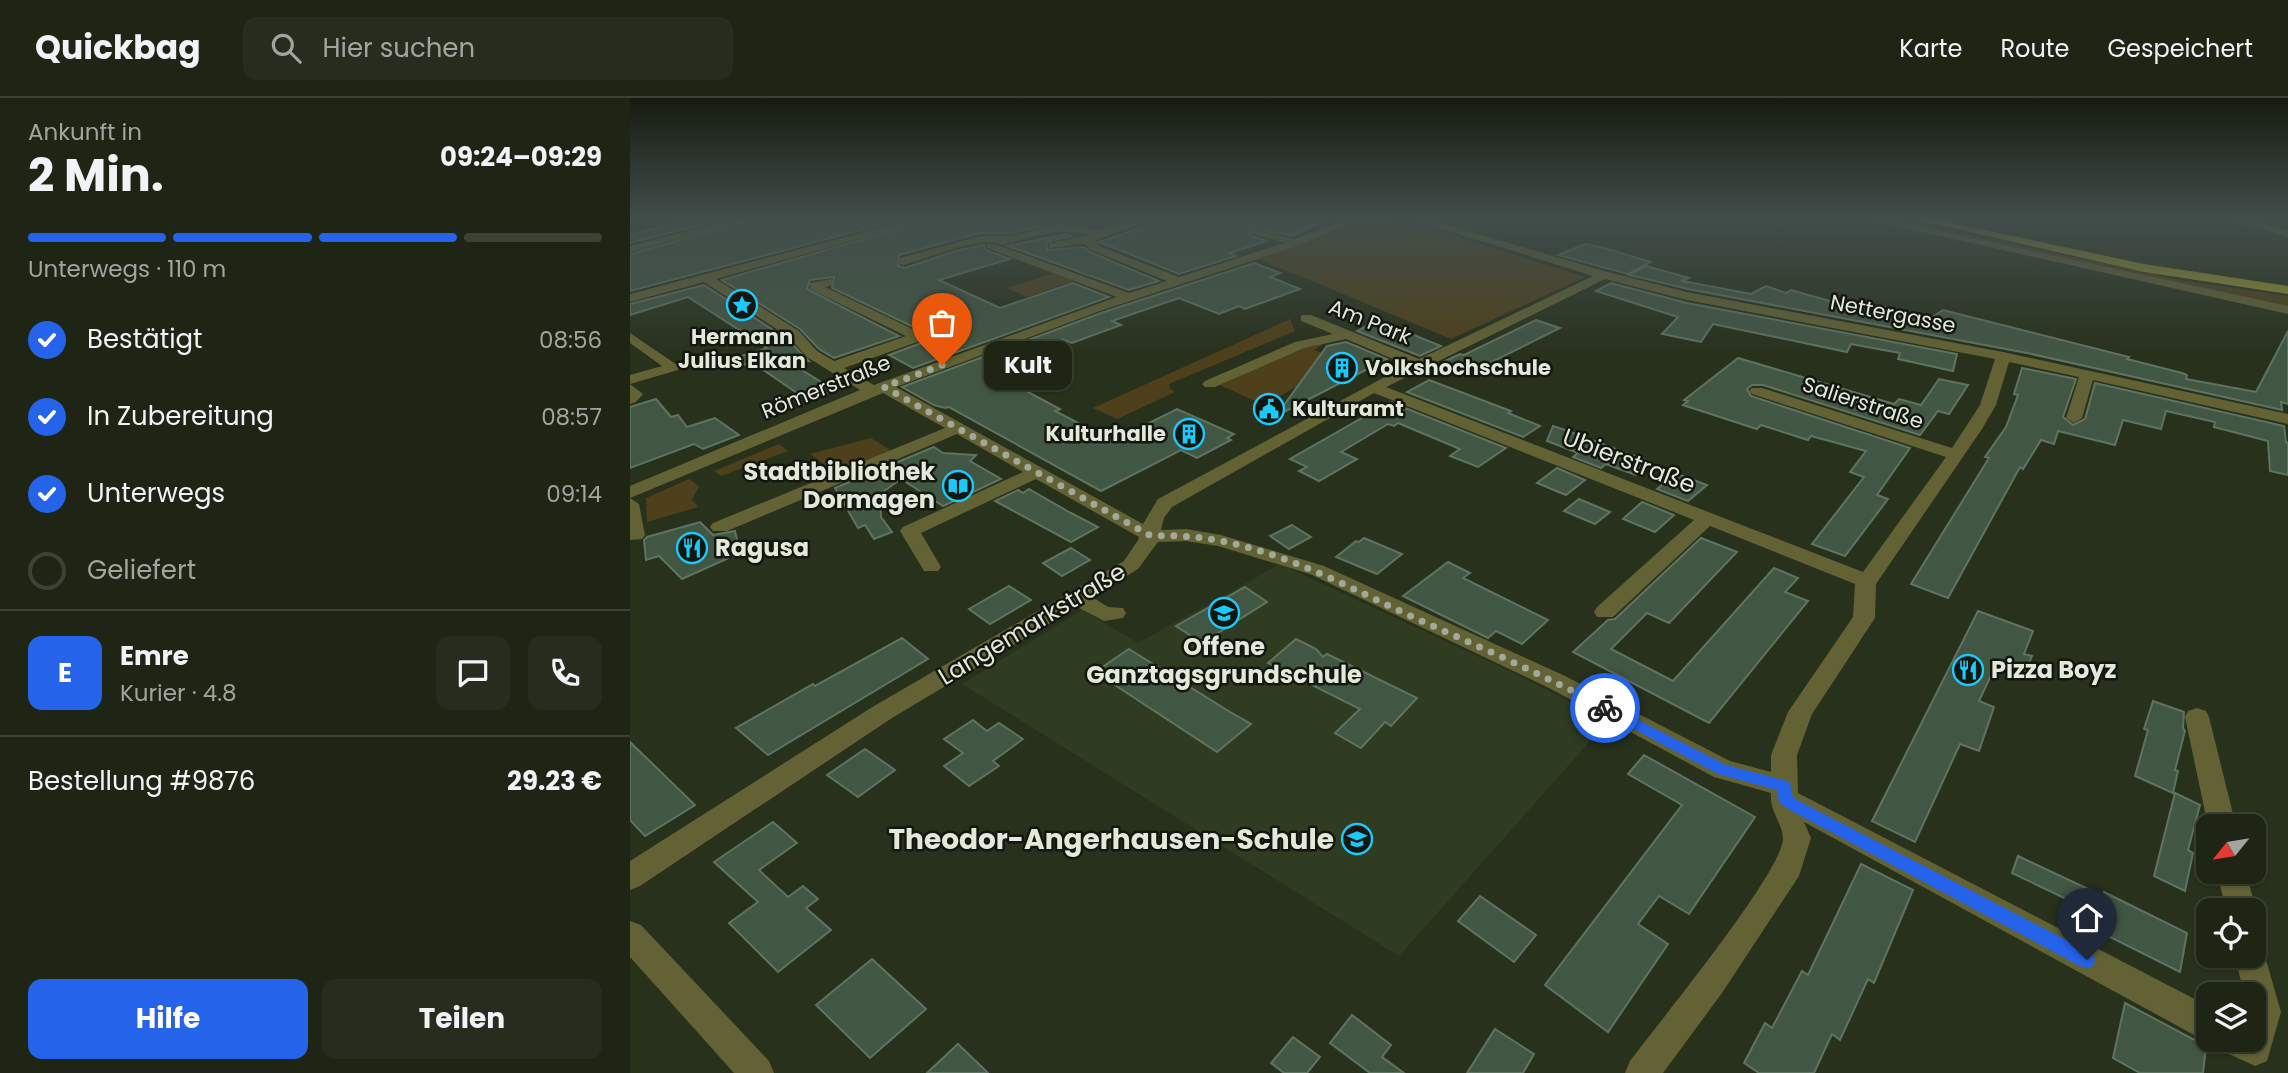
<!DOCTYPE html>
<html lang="de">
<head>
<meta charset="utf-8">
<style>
  :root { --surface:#1e2515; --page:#262d1e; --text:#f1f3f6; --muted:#a1a5a0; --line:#3c4234; --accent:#2563eb }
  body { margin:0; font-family:Poppins,sans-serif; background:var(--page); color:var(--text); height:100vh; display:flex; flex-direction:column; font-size:26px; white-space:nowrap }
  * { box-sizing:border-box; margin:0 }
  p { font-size:23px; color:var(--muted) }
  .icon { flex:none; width:38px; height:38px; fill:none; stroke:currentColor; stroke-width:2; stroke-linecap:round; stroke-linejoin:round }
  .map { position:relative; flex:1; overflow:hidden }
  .sheet { display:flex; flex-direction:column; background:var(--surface); width:630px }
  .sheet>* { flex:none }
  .needle { width:46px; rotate:240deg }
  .fabs { position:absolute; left:1566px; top:716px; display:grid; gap:14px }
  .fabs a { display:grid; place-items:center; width:70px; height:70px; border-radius:14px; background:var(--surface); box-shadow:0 2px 5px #0004,0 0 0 2px var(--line); font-size:35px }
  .pin { position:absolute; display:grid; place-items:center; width:60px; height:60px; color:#fff; margin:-72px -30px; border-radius:50% 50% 50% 0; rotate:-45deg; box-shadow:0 0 7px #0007 }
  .pin .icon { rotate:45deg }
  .courier { position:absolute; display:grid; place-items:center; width:70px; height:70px; margin:-35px; border:5px solid #2563eb; border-radius:50%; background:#fff; color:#222; box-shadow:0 2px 9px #0007 }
  .bubble { position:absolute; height:49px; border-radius:14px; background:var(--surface); box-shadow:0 2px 5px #0004,0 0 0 2px var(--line); font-size:23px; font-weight:700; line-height:49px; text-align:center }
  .summary em { font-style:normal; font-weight:700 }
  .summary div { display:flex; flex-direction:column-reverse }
  .summary { display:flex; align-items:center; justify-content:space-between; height:119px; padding:0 28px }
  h1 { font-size:46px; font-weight:700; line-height:52px }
  .bar { display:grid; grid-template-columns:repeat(4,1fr); gap:10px 7px; align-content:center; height:84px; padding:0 28px }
  .bar i { height:9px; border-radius:5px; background:var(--line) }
  .bar .on { background:var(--accent) }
  .bar p { grid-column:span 4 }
  .line { display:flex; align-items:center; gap:18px; padding:0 28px; border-top:2px solid var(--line) }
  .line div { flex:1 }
  .round { display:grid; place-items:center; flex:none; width:74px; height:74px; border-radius:14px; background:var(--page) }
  ol { padding:0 28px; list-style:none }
  li { display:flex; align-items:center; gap:21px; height:77px }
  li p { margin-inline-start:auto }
  li .icon { padding:7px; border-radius:50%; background:var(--accent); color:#fff; stroke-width:4 }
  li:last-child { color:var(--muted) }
  li i { width:38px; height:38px; border:4px solid var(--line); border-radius:50% }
  .action { display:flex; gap:14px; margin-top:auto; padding:14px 28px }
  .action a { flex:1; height:80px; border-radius:14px; background:var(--accent); color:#fff; font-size:28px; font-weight:700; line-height:80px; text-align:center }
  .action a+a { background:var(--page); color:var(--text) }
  header { display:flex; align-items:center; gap:42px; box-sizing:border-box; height:98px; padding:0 35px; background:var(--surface); border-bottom:2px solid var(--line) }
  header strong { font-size:33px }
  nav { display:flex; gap:38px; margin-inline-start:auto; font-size:24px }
  .search { width:490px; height:63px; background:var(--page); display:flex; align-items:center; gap:18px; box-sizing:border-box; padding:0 24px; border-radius:14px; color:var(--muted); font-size:26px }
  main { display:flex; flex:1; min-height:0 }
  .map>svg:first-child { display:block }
</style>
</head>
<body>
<header>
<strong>Quickbag</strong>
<div class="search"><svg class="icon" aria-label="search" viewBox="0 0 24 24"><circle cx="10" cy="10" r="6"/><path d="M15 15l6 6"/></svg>Hier suchen</div>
<nav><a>Karte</a><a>Route</a><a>Gespeichert</a></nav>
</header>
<main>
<section class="sheet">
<div class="summary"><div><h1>2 Min.</h1><p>Ankunft in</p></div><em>09:24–09:29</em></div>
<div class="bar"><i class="on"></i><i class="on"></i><i class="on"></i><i></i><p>Unterwegs · 110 m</p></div>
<ol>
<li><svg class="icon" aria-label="check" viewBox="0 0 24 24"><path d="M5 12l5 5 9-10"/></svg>Bestätigt<p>08:56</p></li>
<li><svg class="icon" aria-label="check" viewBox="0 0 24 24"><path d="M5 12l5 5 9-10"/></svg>In Zubereitung<p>08:57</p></li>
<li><svg class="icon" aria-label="check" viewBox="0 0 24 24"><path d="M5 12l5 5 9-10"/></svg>Unterwegs<p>09:14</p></li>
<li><i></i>Geliefert</li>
</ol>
<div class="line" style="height:126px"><b class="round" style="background:var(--accent);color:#fff">E</b><div><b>Emre</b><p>Kurier · 4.8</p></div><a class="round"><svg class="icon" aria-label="chat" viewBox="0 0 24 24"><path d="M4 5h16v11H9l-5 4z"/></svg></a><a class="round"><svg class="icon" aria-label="phone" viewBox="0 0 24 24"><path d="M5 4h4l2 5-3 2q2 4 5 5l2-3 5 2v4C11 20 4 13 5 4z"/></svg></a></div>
<div class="line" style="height:91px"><div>Bestellung #9876</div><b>29.23 €</b></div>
<div class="action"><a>Hilfe</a><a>Teilen</a></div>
</section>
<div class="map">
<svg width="1658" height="975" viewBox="0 0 1658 975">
  <rect width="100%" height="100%" fill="#28311c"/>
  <polygon fill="#303c21" points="650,466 875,571 978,623 769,858 332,586 452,512 508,545"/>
  <g fill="#4e401b">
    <path d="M742 120C768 120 793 135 819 136L955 179 821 241 629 161Z"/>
    <polygon points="1251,120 1262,120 1551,182 1658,198 1658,209"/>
    <polygon points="424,175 444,183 397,199 377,190"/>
    <polygon points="660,221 665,233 539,286 540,291 545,294 487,321 463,310"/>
    <polygon points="697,244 684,252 699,257 673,285 634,307 590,287 668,250"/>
    <polygon points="241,340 262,353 208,376 180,356"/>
    <polygon points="149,346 158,353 91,378 84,373"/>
    <polygon points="59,381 69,388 62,402 68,409 17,424 16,400"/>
  </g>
  <g fill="#425644" stroke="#5f7361" stroke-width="2">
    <polygon points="63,120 98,120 0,145 0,137"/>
    <polygon points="128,120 277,120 0,193 0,156"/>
    <polygon points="307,120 389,120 411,128 382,135 350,135 269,157 268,168 275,170 325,153 354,147 356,152 380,161 309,182 370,210 443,185 479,199 283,270 259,257 294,244 294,234 202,190 204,179 180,182 177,191 269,238 204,260 189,251 170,231 92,182"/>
    <polygon points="540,120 701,120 662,138 619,129 619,137 637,143 600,155 606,158 549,176 469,144"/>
    <polygon points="436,136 441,138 417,144 417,152 454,149 460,154 529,183 499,192 378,148"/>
    <polygon points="955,146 974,150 1021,164 998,176 928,157"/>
    <polygon points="624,165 650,175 640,179 670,191 615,211 609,208 589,216 549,200 482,223 491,227 442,245 432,241 357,272 430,311 425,313 483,343 547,311 604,336 597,340 601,342 567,360 551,352 471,393 319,309 315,310 304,307 272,289 471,215"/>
    <polygon points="1016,168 1059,180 1052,183 1121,196 1136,188 1156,195 1161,192 1214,207 1218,204 1243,211 1248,207 1301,220 1313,212 1499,259 1497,261 1552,275 1557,277 1556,281 1626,294 1658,233 1658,306 1651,304 1652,312 1397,255 1058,191 999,177"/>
    <polygon points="981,185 1057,205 1327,256 1323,273 1268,261 1270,255 1221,246 1217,254 1083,226 1071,244 1032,236 1048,219 966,193"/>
    <polygon points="74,187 157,241 179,263 159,264 204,292 177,302 129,269 142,265 106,267 105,260 137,250 58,199 0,217 0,206"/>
    <polygon points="748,222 774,233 811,248 790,258 727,233"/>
    <polygon points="906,222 930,230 836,277 809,266 830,256 834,257"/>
    <polygon points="716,244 757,261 646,318 697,248"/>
    <polygon points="1108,260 1264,306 1269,301 1291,307 1309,281 1338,287 1319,316 1308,313 1290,337 1133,287 1122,287 1117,291 1121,298 1280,350 1247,397 1258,401 1215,458 1182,446 1234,379 1220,374 1236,353 1181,338 1178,342 1131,327 1127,331 1053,307 1058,303 1054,302"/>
    <polygon points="1392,270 1446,281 1433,319 1443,327 1455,321 1465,285 1654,328 1656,344 1658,345 1658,377 1640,373 1638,343 1584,329 1585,324 1536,313 1531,331 1493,322 1485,347 1428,333 1424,346 1411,342 1393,371 1390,369 1318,500 1281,486 1359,360 1355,359 1376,329 1388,297 1384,296"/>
    <polygon points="799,282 881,313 878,315 910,328 893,339 777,294"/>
    <polygon points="26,301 41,319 48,317 57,329 85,320 109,337 73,351 64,346 0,370 0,309"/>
    <polygon points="760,304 876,350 848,369 820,358 830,351 768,325 764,328 758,326 711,354 727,361 689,383 669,373 677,369 660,361"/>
    <polygon points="923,328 938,333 1021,364 1006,377 976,366 971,370 943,359 948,355 917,343"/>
    <polygon points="304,349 313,355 346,357 340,363 371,381 313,408 271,381 250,396 251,419 262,434 244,441 235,427 228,430 205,390"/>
    <polygon points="927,370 955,382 936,397 907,385"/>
    <polygon points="1046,376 1053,378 1077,387 1058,403 1027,391"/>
    <polygon points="399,391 439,414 468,429 441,444 365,403 388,392 393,395"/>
    <polygon points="949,401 980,414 965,426 934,413"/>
    <polygon points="1012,404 1044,417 1025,434 993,421"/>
    <polygon points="70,424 83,437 105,433 110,455 52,481 29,458 16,462 14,442 17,439"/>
    <polygon points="662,427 681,439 659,451 640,438"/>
    <polygon points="734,440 772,456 747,476 706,459 726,443 729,444"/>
    <polygon points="1071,440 1107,454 1039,525 1017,515 981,551 1043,583 1144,470 1168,480 1155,494 1178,503 1079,625 943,554 978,522 985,521"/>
    <polygon points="441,450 460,462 432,478 413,465"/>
    <polygon points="818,464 840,475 833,480 918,522 892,546 866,533 858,540 773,498"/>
    <polygon points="379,488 401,502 360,526 339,511"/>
    <polygon points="615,489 637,504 572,545 546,528"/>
    <polygon points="1348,513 1403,533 1394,556 1402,558 1393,580 1365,569 1349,603 1364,609 1349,653 1330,646 1285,744 1242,723"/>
    <polygon points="272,540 298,561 138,657 106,630 183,586 185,588"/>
    <polygon points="666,541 686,551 693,559 697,556 787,600 761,628 755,624 731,650 705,635 730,611 638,565"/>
    <polygon points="499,551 600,614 621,626 587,654 465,574"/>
    <polygon points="1523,603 1554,614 1553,630 1555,633 1545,672 1548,673 1543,695 1505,678 1518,632 1514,631"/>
    <polygon points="343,622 357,633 369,625 393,641 363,663 369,668 339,688 314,668 333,655 314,641"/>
    <polygon points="0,644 65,707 15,738 0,722"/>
    <polygon points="235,651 265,672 228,699 197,677"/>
    <polygon points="1014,657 1125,719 1059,816 1029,798 1008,826 1038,846 978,934 915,887 1052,707 998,676"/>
    <polygon points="1545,695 1570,707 1558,752 1563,755 1555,793 1524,778"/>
    <polygon points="143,724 167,745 129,772 158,799 173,788 188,801 176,810 201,832 148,874 99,825 128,804 84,764"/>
    <polygon points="1388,758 1473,798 1474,794 1557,835 1550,874 1464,831 1468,816 1382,775"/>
    <polygon points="1231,766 1283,792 1244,885 1238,881 1210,942 1202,936 1184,975 1129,975 1114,965 1135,925 1142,930 1172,873 1178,877"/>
    <polygon points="850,798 906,837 884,864 828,823"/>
    <polygon points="242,861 296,911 240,960 186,907"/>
    <polygon points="1495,905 1576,948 1573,975 1510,975 1483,960"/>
    <polygon points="722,917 761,947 752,959 774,975 740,975 700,945"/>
    <polygon points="865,931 904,956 893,975 837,975"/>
    <polygon points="663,939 690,959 677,975 654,975 641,965"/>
    <polygon points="328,946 358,975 297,975"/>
  </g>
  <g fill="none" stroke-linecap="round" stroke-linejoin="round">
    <g fill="#626235" fill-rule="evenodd">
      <polygon points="108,120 125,120 0,154 0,148"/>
      <path d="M287 120H304L86 181 169 233 187 253 204 263 276 238 180 191V185L202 181V187L195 189 293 236V242L214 270 244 287 487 199 357 150V146H365L499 195 537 183 461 152 455 146 419 150V146L459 137C428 128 401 140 372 147 350 137 299 160 274 167L270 166V160L351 138H382L430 126 468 132 509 120H525L465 143 469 148 549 179 654 145 621 135V131L665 141 720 120H734L667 148 470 213 266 289 513 426 528 401 777 267 716 241 674 250 585 289H575L572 286 575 283 665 244 703 236 671 223V217H681L789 261 963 178 777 120H793L978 174 1057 194 1373 254 1658 316V326L1463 282 1452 320 1444 325 1436 320 1449 279 1379 264 1366 307 1352 331 1246 486 1245 520 1182 616 1167 657 1168 695 1578 908V942H1581L1578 943 1566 938 1174 724 1181 740 1169 778 1092 895 1033 975H995L1000 963C1027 927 1151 776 1153 741 1153 726 1139 713 1141 695L1084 679 919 590 680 476 588 448 556 443 528 444 508 471 462 499 478 509 493 510 496 515 493 520 474 523 447 509 262 620 10 788 0 792V763L244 608 494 463 508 442 509 439 406 381 291 435 311 469 308 473H294L270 433 273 429 393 374 327 336 97 433H83L80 429 83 425 315 330 253 295 0 400 9 406 15 437 12 441 0 442V388L230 292 177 259 159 239 74 184 0 204V196ZM975 181 1057 202 1365 261 1350 307 1322 350 1132 290H1122L1119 293 1122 296 1316 359 1233 474 756 289ZM744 295 1064 422 967 509 964 514 967 519H983L1080 428 1225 486 1223 519 1158 614 1141 657V674L1100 663 935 578 694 468 591 437 556 431 531 432 534 420 542 409Z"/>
      <polygon points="1230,120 1249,120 1658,208 1658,216"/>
      <polygon points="1596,120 1613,120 1658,133 1658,139"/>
      <polygon points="0,235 50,269 48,272 0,286 13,296 6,304 0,306 0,277 32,268 0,245"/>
      <polygon points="1567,610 1576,613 1579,619 1606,728 1578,728 1555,619 1558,613"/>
      <polygon points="1587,774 1616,774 1626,812 1624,817 1624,812 1596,812"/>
      <polygon points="0,823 11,827 139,963 144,975 104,975 0,859"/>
      <polygon points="1624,844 1632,848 1651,914 1637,963 1625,968 1595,954 1590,942 1624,942 1624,896 1614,896 1605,858 1624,858"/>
    </g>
    <polygon fill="#96952e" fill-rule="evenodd" points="1279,120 1298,120 1514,166 1658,188 1658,196 1514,174"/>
  </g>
  <linearGradient id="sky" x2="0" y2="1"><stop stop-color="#161b0f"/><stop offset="0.47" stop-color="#424e4b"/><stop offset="1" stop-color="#424e4b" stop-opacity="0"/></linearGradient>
  <rect width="1658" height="256" fill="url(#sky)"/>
  <polygon fill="#2563eb" points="975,605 1096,667 1160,684 1162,698 1169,703 1463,856 1465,862 1463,868 1457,870 1450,868 1158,711 1149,704 1147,692 1088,676 970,613 970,606"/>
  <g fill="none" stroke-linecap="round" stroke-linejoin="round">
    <path stroke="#a1a998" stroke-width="7" stroke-dasharray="0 12.6" d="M312 267 254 289 521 438C620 433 700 481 787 521 850 549 914 577 975 610"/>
  </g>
  <defs>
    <g id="sight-ring" transform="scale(1.575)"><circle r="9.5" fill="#13170e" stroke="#1acafc" stroke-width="1.5"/><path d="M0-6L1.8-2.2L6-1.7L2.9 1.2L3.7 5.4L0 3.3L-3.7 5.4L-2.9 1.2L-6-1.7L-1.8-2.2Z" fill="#1acafc"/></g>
    <g id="building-ring" transform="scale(1.575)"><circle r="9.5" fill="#13170e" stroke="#1acafc" stroke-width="1.5"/><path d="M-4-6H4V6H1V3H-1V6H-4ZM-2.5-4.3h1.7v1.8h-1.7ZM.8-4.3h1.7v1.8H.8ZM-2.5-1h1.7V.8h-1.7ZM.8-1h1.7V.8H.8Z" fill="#1acafc"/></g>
    <g id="civic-ring" transform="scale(1.575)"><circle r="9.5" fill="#13170e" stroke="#1acafc" stroke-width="1.5"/><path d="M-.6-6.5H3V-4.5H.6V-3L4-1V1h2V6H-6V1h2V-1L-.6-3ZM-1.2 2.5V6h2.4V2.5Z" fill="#1acafc"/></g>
    <g id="library-ring" transform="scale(1.575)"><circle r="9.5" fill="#13170e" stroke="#1acafc" stroke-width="1.5"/><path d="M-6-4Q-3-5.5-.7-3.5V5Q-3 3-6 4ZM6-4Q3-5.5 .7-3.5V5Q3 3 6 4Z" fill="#1acafc"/></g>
    <g id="restaurant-ring" transform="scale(1.575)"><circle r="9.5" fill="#13170e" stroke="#1acafc" stroke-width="1.5"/><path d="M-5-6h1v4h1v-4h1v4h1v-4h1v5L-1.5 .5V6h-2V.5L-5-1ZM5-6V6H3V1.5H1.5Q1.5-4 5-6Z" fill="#1acafc"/></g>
    <g id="school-ring" transform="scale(1.575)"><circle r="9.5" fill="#13170e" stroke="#1acafc" stroke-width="1.5"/><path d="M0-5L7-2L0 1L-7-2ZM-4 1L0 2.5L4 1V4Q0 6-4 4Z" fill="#1acafc"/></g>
  </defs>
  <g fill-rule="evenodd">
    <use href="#sight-ring" x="112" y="207"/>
    <use href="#building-ring" x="712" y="270"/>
    <use href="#civic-ring" x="639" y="311"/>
    <use href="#building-ring" x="559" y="336"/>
    <use href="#library-ring" x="328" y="388"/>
    <use href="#restaurant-ring" x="62" y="450"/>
    <use href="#school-ring" x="594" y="515"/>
    <use href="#restaurant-ring" x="1338" y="572"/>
    <use href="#school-ring" x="727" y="741"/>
  </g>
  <g text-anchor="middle" stroke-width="5" stroke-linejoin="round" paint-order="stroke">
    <g font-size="21" fill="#e2e9db" stroke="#13170e">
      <text transform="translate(1263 216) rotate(11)" y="7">Nettergasse</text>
      <text transform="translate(740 224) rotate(22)" y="7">Am Park</text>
      <text transform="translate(196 289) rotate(-22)" y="7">Römerstraße</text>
      <text transform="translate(1233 305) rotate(18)" y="7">Salierstraße</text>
    </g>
    <g font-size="21" font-weight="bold" fill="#e2e9db" stroke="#13170e" text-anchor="start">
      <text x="112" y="246" text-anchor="middle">Hermann<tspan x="112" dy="24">Julius Elkan</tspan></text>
      <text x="735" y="277">Volkshochschule</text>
      <text x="662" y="318">Kulturamt</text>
      <text x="536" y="343" text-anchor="end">Kulturhalle</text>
    </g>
    <g font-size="24" fill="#e2e9db" stroke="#13170e">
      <text transform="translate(999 363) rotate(21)" y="8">Ubierstraße</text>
      <text transform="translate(402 526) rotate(-31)" y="8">Langemarkstraße</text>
    </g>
    <g font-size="24" font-weight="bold" fill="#e2e9db" stroke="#13170e" text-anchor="start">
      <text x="305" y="382" text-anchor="end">Stadtbibliothek<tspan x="305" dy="28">Dormagen</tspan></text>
      <text x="85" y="458">Ragusa</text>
      <text x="594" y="557" text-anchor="middle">Offene<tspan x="594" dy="28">Ganztagsgrundschule</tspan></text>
      <text x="1361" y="580">Pizza Boyz</text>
    </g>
    <g font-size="28" font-weight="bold" fill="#e2e9db" stroke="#13170e" text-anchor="end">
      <text x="704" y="751">Theodor-Angerhausen-Schule</text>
    </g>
  </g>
</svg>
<div class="fabs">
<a><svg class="needle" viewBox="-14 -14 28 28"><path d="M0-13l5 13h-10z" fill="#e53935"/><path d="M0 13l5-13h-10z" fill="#a1a5a0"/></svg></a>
<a><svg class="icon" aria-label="locate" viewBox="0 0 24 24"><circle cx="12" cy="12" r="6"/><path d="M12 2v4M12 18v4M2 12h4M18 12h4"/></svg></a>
<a><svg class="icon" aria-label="layers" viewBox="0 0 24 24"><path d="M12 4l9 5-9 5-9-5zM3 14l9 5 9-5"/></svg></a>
</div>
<div class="pin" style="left:312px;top:267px;background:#ea580c"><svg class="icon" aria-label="bag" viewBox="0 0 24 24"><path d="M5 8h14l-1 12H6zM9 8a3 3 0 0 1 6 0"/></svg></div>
<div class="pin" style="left:1457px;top:862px;background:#1f2937"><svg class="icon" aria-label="home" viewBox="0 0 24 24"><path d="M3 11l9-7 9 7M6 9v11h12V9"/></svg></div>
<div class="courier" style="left:975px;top:610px"><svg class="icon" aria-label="bike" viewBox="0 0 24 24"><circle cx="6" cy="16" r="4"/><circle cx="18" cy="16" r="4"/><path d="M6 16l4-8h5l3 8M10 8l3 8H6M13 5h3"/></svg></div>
<div class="bubble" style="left:354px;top:243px;width:88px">Kult</div>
</div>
</main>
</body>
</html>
